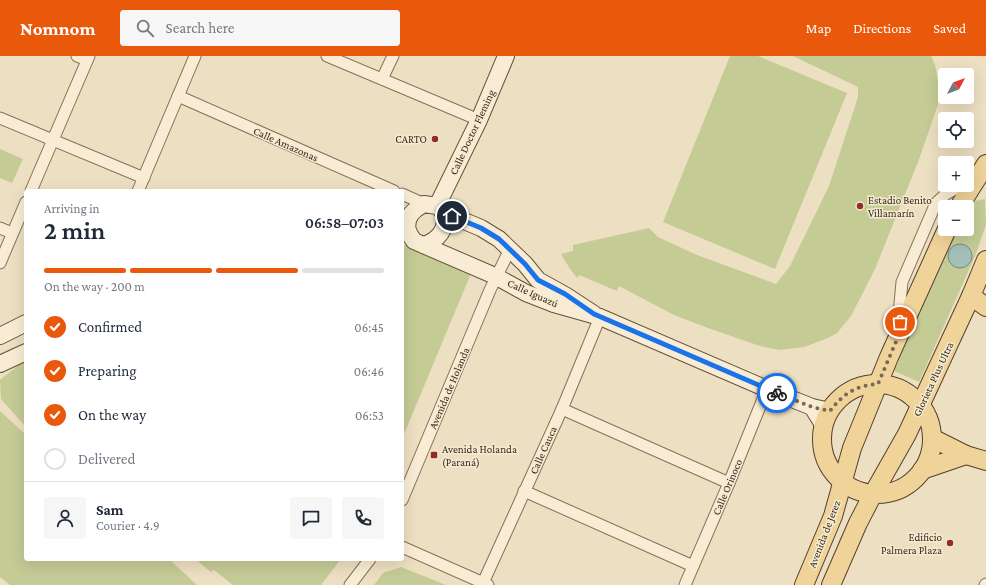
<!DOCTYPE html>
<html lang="en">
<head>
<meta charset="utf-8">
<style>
  :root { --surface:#fff; --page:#f6f6f7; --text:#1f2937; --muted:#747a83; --line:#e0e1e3; --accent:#ea580c }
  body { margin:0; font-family:"Crimson Pro",serif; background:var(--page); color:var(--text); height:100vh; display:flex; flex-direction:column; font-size:15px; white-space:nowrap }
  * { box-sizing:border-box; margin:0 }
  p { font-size:13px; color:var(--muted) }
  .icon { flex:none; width:22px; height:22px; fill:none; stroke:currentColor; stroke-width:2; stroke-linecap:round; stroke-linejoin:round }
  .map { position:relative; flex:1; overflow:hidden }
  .sheet { position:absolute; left:24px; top:133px; width:380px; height:372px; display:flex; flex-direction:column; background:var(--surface); border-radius:4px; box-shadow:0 4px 16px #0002 }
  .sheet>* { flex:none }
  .needle { width:26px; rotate:49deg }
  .fabs { position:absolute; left:938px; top:12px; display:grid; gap:8px }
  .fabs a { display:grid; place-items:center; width:36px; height:36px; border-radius:4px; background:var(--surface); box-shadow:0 4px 16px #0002; font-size:20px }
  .pin { position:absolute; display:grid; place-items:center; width:34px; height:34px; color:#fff; margin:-17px; border:2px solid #fff; border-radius:50%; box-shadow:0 1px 4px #0007 }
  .courier { position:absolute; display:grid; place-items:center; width:40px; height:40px; margin:-20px; border:3px solid #1a73e8; border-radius:50%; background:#fff; color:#222; box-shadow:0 1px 5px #0007 }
  .summary em { font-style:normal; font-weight:600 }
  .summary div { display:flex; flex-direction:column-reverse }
  .summary { display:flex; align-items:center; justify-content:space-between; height:68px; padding:0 20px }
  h1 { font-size:26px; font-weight:600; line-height:30px }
  .bar { display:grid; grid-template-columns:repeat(4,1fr); gap:6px 4px; align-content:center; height:48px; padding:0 20px }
  .bar i { height:5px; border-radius:3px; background:var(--line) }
  .bar .on { background:var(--accent) }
  .bar p { grid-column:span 4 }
  .line { display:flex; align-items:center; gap:10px; padding:0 20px; border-top:1px solid var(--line) }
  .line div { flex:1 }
  .round { display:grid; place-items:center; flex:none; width:42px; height:42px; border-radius:4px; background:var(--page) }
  ol { padding:0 20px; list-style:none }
  li { display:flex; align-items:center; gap:12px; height:44px }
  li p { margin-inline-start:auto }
  li .icon { padding:4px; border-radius:50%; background:var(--accent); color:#fff; stroke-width:4 }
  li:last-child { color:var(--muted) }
  li i { width:22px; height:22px; border:2px solid var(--line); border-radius:50% }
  header { display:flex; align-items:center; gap:24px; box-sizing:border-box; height:56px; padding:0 20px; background:var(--accent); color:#fff }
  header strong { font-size:19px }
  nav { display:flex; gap:22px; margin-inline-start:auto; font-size:14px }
  .search { width:280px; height:36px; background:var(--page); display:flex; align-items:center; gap:10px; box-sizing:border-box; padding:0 14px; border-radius:4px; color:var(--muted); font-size:15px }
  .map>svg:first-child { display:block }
</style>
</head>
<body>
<header>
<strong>Nomnom</strong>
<div class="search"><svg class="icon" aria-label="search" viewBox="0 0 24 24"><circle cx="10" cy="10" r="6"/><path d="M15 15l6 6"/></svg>Search here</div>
<nav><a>Map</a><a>Directions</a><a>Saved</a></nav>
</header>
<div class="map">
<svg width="986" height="529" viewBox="0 0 986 529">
  <rect width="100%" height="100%" fill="#eddfc1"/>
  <g fill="#c5cb95">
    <polygon points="730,0 758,0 847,37 775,213 663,166"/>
    <polygon points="793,0 931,0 935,9 939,32 938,49 918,106 875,213 851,260 837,277 828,282 804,291 779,294 760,290 708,272 674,259 619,230 617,235 579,219 577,222 570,213 561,198 573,195 573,189 649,172 658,181 697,199 776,228 790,210 829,130 858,41 858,31"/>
    <polygon points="0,93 23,103 12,127 0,122"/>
    <polygon points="985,143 986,168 976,198 919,326 894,315 938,212 957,173 967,173 967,157 975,145"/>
    <polygon points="402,189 408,189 472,215 402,383"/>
    <polygon points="26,303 26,371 1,343 0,324"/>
    <polygon points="0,355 26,379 26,503 169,503 197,529 10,529 0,521"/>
    <polygon points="195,503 341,503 321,529 233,529 214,514 211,516"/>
    <polygon points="401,511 446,529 374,529 383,517"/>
  </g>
  <circle fill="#a4bfb7" stroke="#6b8d84" cx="960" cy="200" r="12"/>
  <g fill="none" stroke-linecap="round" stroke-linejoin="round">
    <g stroke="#867059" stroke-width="13">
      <g id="street">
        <polyline points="77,0 87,4"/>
        <polyline points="327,0 479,64"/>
        <polyline points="382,23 393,0"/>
        <polyline points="178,40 394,135"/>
        <polyline points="0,62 144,122"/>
        <polyline points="31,135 89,0"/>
        <polyline points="138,135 195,0"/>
        <polyline points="402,138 424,148"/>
        <polyline points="0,172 12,177"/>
        <polyline points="0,207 26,146"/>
        <polyline points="901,272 899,258 902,226 936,147 946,138 962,129"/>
        <polyline points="562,353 729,427"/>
        <polyline points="524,435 693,510"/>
        <polyline points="402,444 490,234 510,193"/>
        <polyline points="402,491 488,529"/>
        <polyline points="483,527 562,353 600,261"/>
        <polyline points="350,529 370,503"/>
        <polyline points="685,529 729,427 767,333"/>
        <polyline points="985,529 986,528"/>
      </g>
    </g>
    <g stroke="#68513c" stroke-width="18">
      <g id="secondary">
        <polyline points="437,150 479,64 506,0"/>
        <path d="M424 189C439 184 447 172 445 157"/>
        <polyline points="594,258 565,239 538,224 525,208 499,183 481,172 445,157 437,150 424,148 416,153 411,158 408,164 407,172 410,179 414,185 495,220 526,237 554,248 600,261 767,333 812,351 830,355"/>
        <polyline points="0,280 26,267"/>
        <polyline points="0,308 26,296"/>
        <polyline points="812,351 824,370"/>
      </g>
    </g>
    <g stroke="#543f2d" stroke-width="20">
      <g id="primary">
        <polyline points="959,151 986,108"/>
        <polyline points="971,240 986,251"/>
        <circle cx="877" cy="383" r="55"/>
        <polyline points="932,382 966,399 986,405"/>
        <polyline points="922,414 966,399"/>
        <polyline points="804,529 833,460 852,392 889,301 947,173"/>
        <polyline points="831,529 858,467 873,438 907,378 971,240 986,204"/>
      </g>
    </g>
    <use href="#street" stroke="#f8edd4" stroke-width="11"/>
    <use href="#secondary" stroke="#f8edd4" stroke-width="16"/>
    <use href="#primary" stroke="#f0d399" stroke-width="18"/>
  </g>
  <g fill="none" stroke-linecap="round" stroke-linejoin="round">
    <path stroke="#766956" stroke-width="4" stroke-dasharray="0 7.2" d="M777 337 812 351 830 355C844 337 855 330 878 328L901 274 900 266"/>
    <polyline stroke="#1a73e8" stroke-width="5" points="452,160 481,172 499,183 525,208 538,224 565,238 594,258 777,337"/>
  </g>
  <g fill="#942a2c" stroke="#f5ead0" stroke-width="1.5">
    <circle cx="435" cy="83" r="4"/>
    <circle cx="860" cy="150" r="4"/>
    <rect x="430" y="395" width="8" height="8" rx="2"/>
    <circle cx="950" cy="487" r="4"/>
  </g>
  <g text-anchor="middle" stroke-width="3" stroke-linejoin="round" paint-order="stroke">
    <g font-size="11" fill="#36291d" stroke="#f5ead0">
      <text transform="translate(472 76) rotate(-65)" y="4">Calle Doctor Fleming</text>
      <text transform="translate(286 88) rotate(24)" y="4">Calle Amazonas</text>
      <text transform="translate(533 237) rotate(24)" y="4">Calle Iguazú</text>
      <text transform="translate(933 323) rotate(-65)" y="4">Glorieta Plus Ultra</text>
      <text transform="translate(449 332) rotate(-67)" y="4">Avenida de Holanda</text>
      <text transform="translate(543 394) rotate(-66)" y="4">Calle Cauca</text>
      <text transform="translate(727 431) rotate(-67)" y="4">Calle Orinoco</text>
      <text transform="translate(824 478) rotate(-69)" y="4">Avenida de Jerez</text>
    </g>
    <g font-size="11" fill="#36291d" stroke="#f5ead0" text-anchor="end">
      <text x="427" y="87">CARTO</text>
      <text x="868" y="148" text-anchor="start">Estadio Benito<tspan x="868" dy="13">Villamarín</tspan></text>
      <text x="442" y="397" text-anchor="start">Avenida Holanda<tspan x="442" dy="13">(Paraná)</tspan></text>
      <text x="942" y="485">Edificio<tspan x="942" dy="13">Palmera Plaza</tspan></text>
    </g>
  </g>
</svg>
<div class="fabs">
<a><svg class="needle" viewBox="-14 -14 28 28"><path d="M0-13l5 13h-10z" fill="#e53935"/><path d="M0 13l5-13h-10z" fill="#747a83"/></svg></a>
<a><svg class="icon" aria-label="locate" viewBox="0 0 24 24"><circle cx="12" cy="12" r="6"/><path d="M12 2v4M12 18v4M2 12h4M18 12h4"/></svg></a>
<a>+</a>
<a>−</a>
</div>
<div class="pin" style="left:900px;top:266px;background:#ea580c"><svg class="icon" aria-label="bag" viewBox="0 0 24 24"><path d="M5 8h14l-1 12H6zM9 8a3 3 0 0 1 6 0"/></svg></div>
<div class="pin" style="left:452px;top:160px;background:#1f2937"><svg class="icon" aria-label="home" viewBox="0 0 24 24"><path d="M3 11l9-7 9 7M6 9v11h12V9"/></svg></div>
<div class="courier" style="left:777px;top:337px"><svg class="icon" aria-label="bike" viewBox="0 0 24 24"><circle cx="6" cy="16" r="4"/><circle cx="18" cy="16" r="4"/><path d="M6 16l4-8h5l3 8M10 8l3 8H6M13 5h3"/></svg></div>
<section class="sheet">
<div class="summary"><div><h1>2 min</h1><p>Arriving in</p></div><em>06:58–07:03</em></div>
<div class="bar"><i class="on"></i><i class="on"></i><i class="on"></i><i></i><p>On the way · 200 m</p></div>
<ol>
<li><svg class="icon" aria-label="check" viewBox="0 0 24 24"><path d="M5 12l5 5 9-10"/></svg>Confirmed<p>06:45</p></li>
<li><svg class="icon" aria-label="check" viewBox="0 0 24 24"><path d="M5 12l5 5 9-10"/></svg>Preparing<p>06:46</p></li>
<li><svg class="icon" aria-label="check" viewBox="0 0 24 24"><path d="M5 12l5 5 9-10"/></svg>On the way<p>06:53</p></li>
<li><i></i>Delivered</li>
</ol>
<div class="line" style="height:72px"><a class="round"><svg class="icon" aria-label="person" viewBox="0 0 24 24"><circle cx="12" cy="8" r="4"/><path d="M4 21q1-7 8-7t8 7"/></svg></a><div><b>Sam</b><p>Courier · 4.9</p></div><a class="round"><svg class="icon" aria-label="chat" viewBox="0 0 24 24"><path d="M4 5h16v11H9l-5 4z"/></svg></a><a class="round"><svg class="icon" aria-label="phone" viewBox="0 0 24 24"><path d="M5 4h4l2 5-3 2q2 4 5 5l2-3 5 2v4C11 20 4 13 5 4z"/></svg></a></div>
</section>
</div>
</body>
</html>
